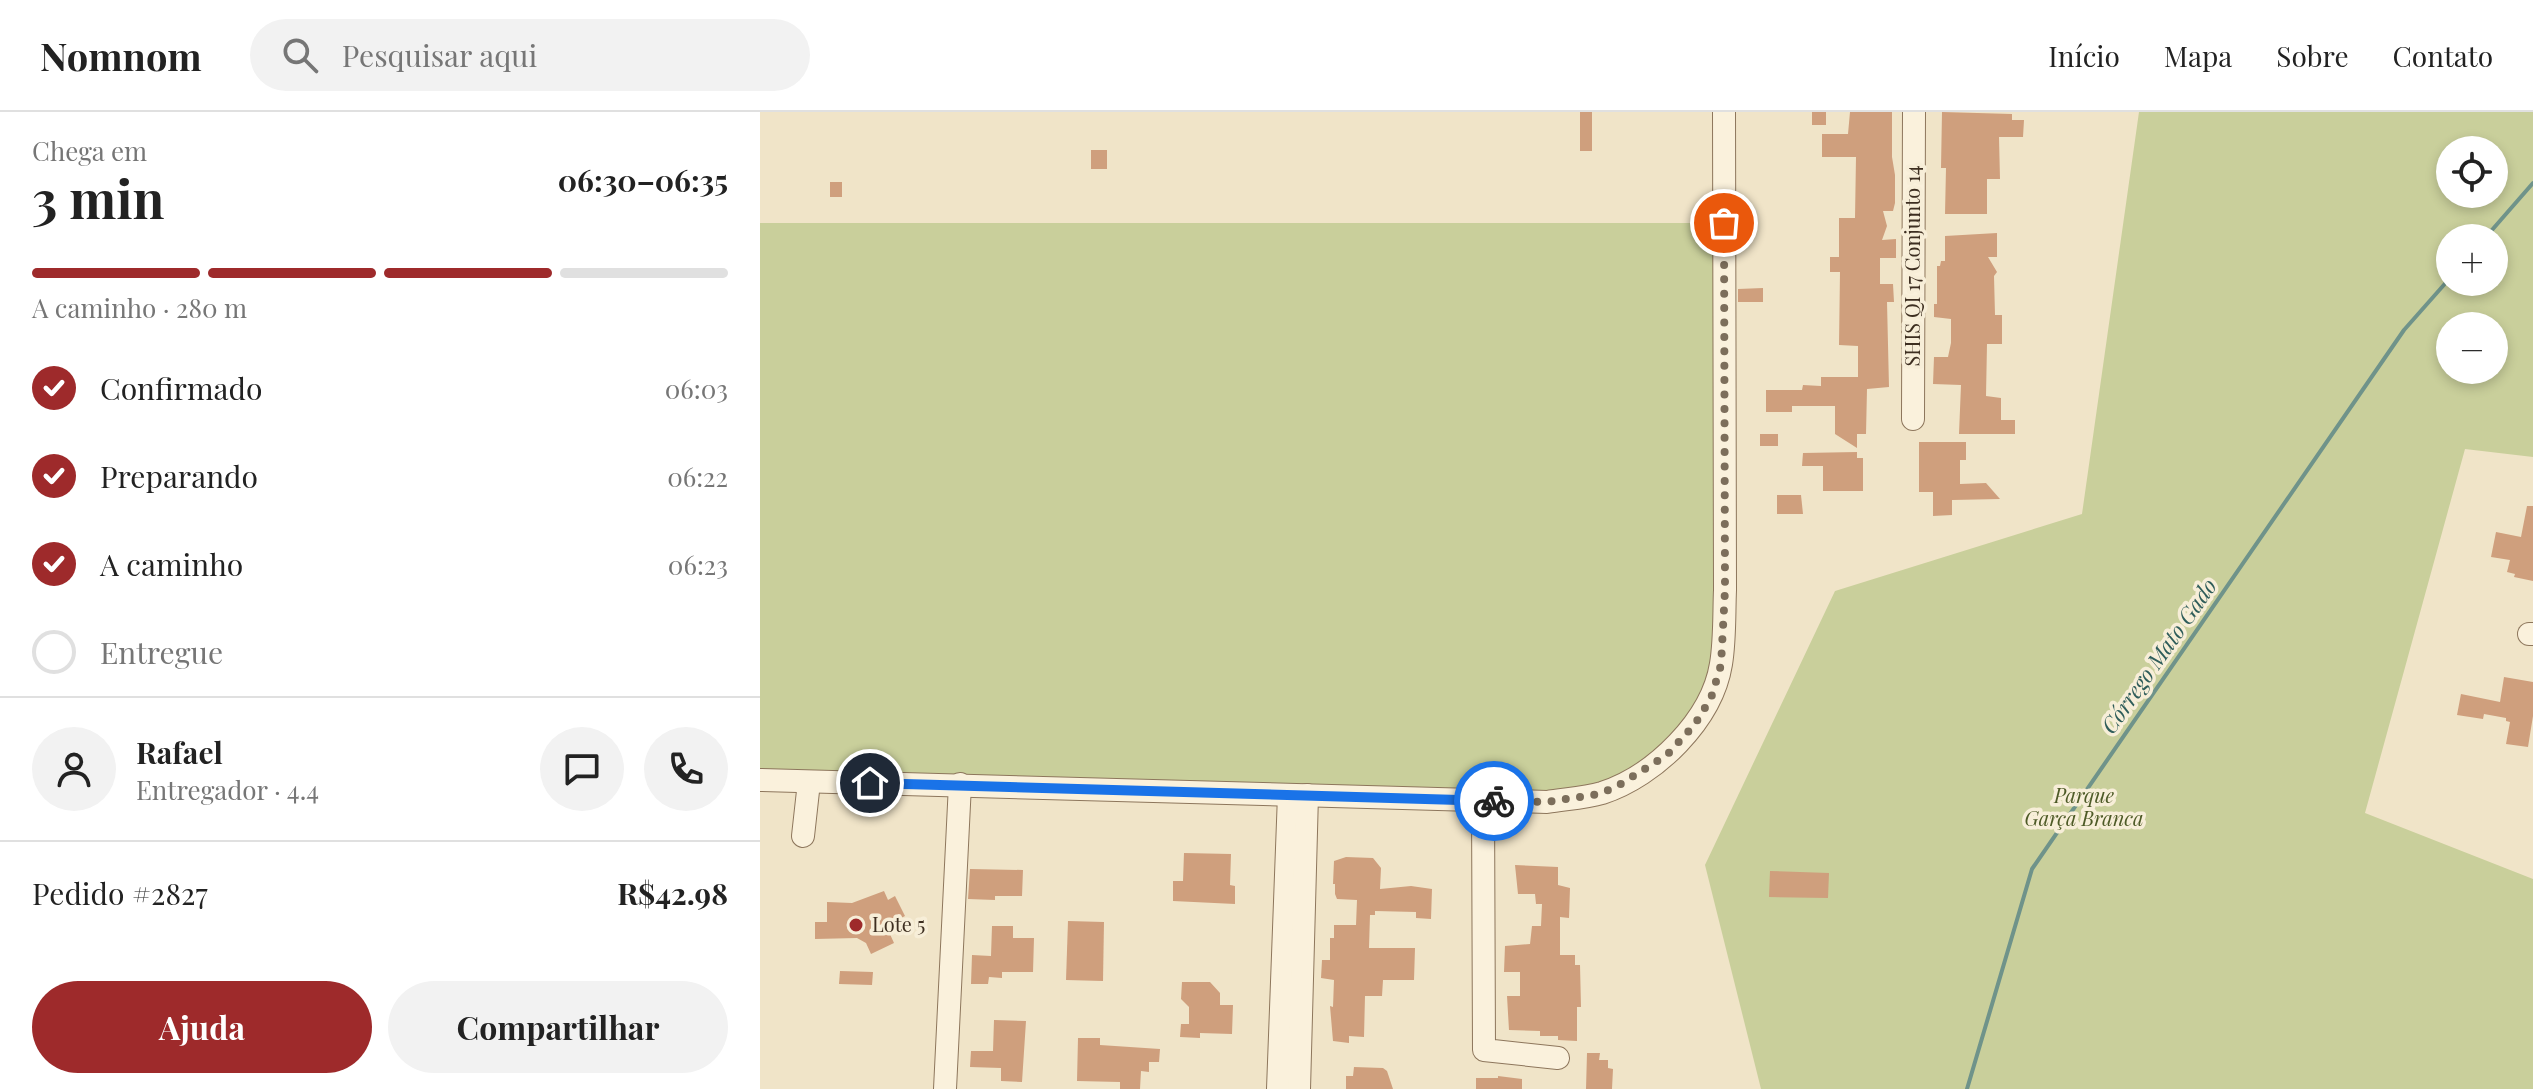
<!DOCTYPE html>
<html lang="pt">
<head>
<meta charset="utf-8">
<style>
  :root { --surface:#fff; --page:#f2f2f2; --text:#222; --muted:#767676; --line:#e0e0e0; --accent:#9e2a2b }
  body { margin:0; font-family:"Playfair Display",serif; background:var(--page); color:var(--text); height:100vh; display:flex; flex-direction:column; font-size:30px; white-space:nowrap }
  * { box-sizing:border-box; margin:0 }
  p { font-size:26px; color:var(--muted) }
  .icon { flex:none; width:44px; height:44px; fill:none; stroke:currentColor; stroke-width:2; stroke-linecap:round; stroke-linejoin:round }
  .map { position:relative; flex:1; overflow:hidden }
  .details { display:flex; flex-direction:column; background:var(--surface); width:760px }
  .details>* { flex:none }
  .buttons { position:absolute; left:1676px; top:24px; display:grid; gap:16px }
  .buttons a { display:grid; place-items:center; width:72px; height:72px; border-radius:50%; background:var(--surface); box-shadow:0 4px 12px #0003; font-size:40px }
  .pin { position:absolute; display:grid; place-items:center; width:68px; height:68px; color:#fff; margin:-34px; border:4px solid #fff; border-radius:50%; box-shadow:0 2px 8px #0007 }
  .courier { position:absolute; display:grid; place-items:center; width:80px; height:80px; margin:-40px; border:6px solid #1a73e8; border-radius:50%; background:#fff; color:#222; box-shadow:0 2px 10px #0007 }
  .headline em { font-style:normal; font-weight:700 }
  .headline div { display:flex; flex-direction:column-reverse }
  .headline { display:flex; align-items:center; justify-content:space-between; height:136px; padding:0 32px }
  h1 { font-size:52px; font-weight:700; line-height:60px }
  .bar { display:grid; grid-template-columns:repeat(4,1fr); gap:12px 8px; align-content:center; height:96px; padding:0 32px }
  .bar i { height:10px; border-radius:6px; background:var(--line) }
  .bar .on { background:var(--accent) }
  .bar p { grid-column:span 4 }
  .line { display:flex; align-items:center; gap:20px; padding:0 32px; border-top:2px solid var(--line) }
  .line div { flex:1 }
  .round { display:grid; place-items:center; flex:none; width:84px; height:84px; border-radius:42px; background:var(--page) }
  ol { padding:0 32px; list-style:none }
  li { display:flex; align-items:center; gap:24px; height:88px }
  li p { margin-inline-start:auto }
  li .icon { padding:8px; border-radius:50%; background:var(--accent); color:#fff; stroke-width:4 }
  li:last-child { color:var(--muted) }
  li i { width:44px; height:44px; border:4px solid var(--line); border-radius:50% }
  .primary-button { display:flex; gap:16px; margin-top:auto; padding:16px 32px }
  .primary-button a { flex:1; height:92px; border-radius:48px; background:var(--accent); color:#fff; font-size:32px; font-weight:700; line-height:92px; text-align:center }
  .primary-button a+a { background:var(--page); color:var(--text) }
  header { display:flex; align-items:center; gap:48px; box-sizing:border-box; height:112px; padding:0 40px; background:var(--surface); border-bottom:2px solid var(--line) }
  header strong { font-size:38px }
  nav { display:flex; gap:44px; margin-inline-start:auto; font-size:28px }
  .search { width:560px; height:72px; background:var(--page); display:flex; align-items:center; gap:20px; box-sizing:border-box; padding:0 28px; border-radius:44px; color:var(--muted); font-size:30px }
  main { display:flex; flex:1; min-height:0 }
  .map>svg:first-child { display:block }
</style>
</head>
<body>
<header>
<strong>Nomnom</strong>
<div class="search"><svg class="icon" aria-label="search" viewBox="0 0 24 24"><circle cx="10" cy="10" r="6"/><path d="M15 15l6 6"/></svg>Pesquisar aqui</div>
<nav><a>Início</a><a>Mapa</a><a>Sobre</a><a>Contato</a></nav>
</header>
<main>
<section class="details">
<div class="headline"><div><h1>3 min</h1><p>Chega em</p></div><em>06:30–06:35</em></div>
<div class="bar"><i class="on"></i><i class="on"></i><i class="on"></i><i></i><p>A caminho · 280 m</p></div>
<ol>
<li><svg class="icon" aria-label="check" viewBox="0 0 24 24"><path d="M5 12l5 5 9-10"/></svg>Confirmado<p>06:03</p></li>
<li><svg class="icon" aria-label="check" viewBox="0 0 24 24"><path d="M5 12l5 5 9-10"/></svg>Preparando<p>06:22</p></li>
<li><svg class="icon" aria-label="check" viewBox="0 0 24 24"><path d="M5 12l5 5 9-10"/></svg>A caminho<p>06:23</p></li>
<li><i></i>Entregue</li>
</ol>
<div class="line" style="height:144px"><a class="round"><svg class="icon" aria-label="person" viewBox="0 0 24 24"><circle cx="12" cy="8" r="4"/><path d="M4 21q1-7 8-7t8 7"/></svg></a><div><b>Rafael</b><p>Entregador · 4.4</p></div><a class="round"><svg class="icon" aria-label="chat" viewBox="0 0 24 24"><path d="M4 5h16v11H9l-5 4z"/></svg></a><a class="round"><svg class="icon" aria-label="phone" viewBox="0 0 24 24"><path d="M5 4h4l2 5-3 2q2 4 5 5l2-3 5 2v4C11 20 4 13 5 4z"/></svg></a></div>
<div class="line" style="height:104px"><div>Pedido #2827</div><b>R$42.98</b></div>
<div class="primary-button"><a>Ajuda</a><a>Compartilhar</a></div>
</section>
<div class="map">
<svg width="1773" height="977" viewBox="0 0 1773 977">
  <rect width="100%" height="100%" fill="#f0e4c8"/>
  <g fill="#c9cf9b" fill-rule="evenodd">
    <path d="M1379 0H1773V345L1705 337 1605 701 1773 767V977H1001L945 753 1075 479 1322 402ZM1690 38H1734V82H1690ZM1690 126H1734V170H1690ZM1690 214H1734V258H1690Z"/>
    <polygon points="0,111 964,111 961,553 935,612 839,682 0,667"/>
  </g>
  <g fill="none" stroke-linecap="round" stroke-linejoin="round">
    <g stroke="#6f938a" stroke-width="4">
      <polyline points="1725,126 1773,71"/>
      <polyline points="1207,977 1272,757 1644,218 1690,166"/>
    </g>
  </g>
  <g fill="#cf9f7d">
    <rect x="820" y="0" width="12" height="39"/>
    <rect x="1052" y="0" width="14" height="13"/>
    <polygon points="1090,0 1132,0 1132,45 1135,63 1135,91 1133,99 1123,99 1127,114 1122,128 1136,127 1136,146 1120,146 1120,172 1133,172 1134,190 1127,190 1129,275 1107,277 1106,322 1097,322 1097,336 1075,322 1075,294 1032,294 1032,300 1006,300 1006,278 1042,278 1043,273 1061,274 1061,265 1098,265 1098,234 1079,233 1080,160 1070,160 1070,145 1079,145 1079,106 1095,106 1096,45 1062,45 1062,22 1088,22"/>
    <polygon points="1182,0 1252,2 1252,8 1264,8 1263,25 1239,25 1240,67 1227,67 1227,102 1185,102 1186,56 1181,56"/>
    <rect x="331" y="38" width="16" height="19"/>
    <rect x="70" y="70" width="12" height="15"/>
    <polygon points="1237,121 1237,145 1228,145 1237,160 1234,164 1235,203 1242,203 1242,232 1227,232 1226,284 1241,286 1241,308 1255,308 1255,322 1199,322 1201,273 1173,272 1174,245 1188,245 1191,231 1191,207 1174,205 1174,192 1177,192 1177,154 1180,154 1181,149 1185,149 1185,124"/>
    <polygon points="1003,176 1003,190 978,190 978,177"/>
    <rect x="1000" y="322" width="18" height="12"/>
    <polygon points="1159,330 1206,330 1206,348 1200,348 1200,372 1226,371 1240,387 1192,388 1192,403 1173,404 1173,380 1159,380"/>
    <polygon points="1097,340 1097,346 1103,346 1103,379 1063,379 1063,354 1042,354 1043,341"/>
    <polygon points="1017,383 1041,383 1043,402 1017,402"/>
    <polygon points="1767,394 1773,394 1773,469 1754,465 1755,462 1747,460 1750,448 1731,445 1736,420 1761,425"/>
    <polygon points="1744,565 1773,570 1773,604 1768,635 1746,632 1750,610 1746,609 1746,606 1724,602 1723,607 1697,603 1701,582 1740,590"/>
    <polygon points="424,741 471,742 470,773 475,774 475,792 413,789 413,769 423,769"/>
    <polygon points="586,745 613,746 621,756 620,777 651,774 672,777 671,807 656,806 656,800 615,799 615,803 610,803 609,836 655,836 654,868 623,868 622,884 605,884 604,925 589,924 589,931 573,929 570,894 573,895 574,868 561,866 562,848 570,848 570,826 574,826 574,813 596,813 597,788 577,787 575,782 575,772 573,772 574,749"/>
    <polygon points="755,753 798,755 798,773 810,776 809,806 800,805 800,843 815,843 815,853 820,853 821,895 817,895 817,929 798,928 798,924 780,924 780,919 749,918 747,884 760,884 760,860 744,860 745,834 770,832 772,814 781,814 782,792 776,792 775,782 758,782"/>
    <polygon points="210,757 263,758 262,784 235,784 235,788 208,787"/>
    <polygon points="1010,759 1069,761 1068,786 1009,785"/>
    <polygon points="124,779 128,788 135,784 145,804 135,809 138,815 129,820 134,831 111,842 106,831 97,826 55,827 55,810 67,810 67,790 92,791"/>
    <polygon points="308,809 344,810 343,869 306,868"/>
    <polygon points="232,814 253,814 253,826 274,826 273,860 242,860 242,866 229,865 228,872 211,872 212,843 231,844"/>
    <polygon points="80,859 113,860 112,873 79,872"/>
    <polygon points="422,870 450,870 460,881 460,893 473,893 472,922 440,921 440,926 420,925 421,912 429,912 429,895 421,887"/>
    <polygon points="234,908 266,909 262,970 241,969 241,956 210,955 211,939 233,939"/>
    <polygon points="318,926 340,926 340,933 400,937 399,950 389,950 389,960 381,959 380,977 360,977 360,970 317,969"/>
    <polygon points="827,941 840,941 839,948 848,948 848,956 853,957 852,977 826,977"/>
    <polygon points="594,955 623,956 627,959 633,977 586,977 586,964 593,964"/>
    <polygon points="738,964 762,967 762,977 716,977 716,966 738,966"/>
  </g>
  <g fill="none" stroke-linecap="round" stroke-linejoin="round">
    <g stroke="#8d765c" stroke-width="24">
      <g id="minor">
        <polyline points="1153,307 1154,0"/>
        <polyline points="1769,522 1773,522"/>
        <path d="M0 668 787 690C805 687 825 686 842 681 895 664 952 608 961 552 965 528 964 502 965 478L964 0"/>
        <polyline points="723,688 724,938 798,946"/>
        <polyline points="43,724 49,670"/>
        <polyline points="185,977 200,672"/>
        <polyline points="518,977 529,683"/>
        <polyline points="539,977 547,683"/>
      </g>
    </g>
    <use href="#minor" stroke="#faf1dc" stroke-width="22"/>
  </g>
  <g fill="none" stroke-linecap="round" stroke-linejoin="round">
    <polyline stroke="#7c6e5b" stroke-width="8" stroke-dasharray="0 14.4" points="734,689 787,690 839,682 856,675 907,643 935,612 951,586 961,553 965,478 964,111"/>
    <polyline stroke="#1a73e8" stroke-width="10" points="110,671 734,689"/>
  </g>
  <circle fill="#9e2a2b" stroke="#f7eed8" stroke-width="3" cx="96" cy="813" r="8"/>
  <g text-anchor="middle" stroke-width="7" stroke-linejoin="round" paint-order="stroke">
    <g font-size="20" fill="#3d2e20" stroke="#f7eed8">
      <text transform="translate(1153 154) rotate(-90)" y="7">SHIS QI 17 Conjunto 14</text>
    </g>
    <g font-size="20" font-style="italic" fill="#4d5a26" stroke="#f7eed8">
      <text x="1324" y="691">Parque<tspan x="1324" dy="23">Garça Branca</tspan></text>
    </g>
    <g font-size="20" fill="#3d2e20" stroke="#f7eed8" text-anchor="start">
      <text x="112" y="820">Lote 5</text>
    </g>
    <g font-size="22" font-style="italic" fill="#2f5d5a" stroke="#f7eed8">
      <text transform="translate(1399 544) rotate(-55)" y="8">Córrego Mato Gado</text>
    </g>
  </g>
</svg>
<div class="buttons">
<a><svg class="icon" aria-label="locate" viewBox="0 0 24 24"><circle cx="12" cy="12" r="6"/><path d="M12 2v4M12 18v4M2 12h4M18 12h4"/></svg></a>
<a>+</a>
<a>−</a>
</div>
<div class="pin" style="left:964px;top:111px;background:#ea580c"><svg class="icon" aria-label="bag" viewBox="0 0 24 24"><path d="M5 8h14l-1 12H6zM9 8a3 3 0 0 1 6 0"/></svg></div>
<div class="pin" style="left:110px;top:671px;background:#1f2937"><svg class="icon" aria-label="home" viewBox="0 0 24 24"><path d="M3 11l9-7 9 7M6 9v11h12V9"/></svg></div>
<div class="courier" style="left:734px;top:689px"><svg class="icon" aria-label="bike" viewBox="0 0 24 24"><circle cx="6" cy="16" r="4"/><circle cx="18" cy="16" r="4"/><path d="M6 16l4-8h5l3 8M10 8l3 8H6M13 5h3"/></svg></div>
</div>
</main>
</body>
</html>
